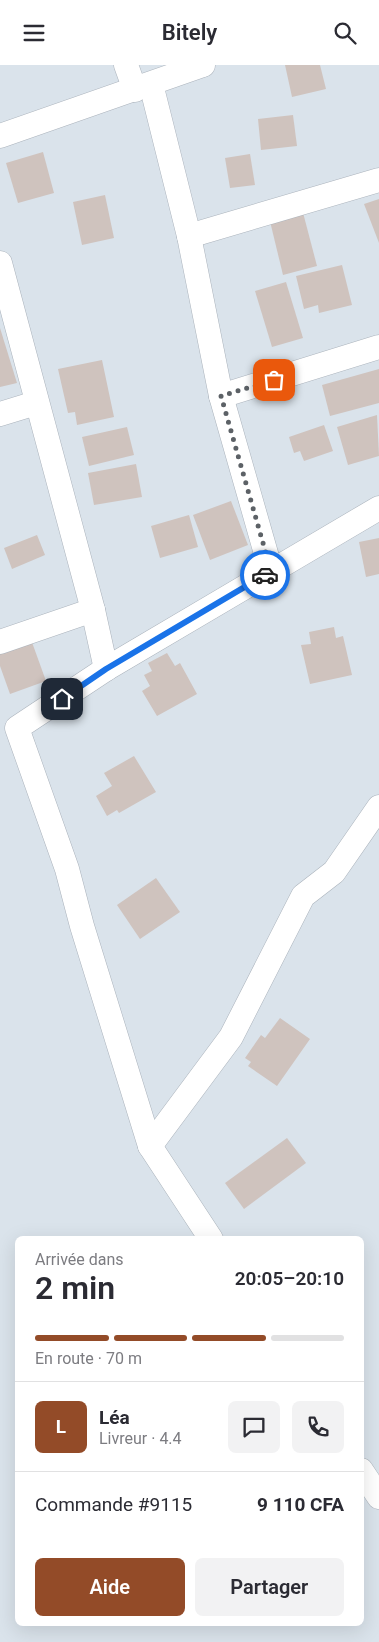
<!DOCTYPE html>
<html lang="fr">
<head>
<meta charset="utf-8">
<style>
  :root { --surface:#fff; --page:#f2f2f3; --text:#2b2b33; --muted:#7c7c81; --line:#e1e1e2; --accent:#934b28 }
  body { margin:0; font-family:Roboto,sans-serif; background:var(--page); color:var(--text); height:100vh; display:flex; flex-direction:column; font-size:19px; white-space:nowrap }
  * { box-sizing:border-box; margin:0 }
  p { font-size:16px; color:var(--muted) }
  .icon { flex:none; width:28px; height:28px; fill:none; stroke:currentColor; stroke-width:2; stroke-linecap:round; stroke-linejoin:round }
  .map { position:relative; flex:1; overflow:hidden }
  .sheet { position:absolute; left:15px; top:1171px; width:349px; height:390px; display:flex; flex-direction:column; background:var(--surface); border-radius:8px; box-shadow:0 5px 20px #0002 }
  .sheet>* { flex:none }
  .pin { position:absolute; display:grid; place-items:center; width:42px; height:42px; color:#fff; margin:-21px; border-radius:10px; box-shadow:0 2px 8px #0006 }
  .courier { position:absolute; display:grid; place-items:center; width:50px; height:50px; margin:-25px; border:4px solid #1a73e8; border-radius:50%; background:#fff; color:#222; box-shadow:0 1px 6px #0007 }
  .overview em { font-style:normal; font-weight:600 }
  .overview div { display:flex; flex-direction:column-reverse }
  .overview { display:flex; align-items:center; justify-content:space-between; height:85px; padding:0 20px }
  h1 { font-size:32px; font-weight:600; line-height:38px }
  .bar { display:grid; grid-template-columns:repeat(4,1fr); gap:8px 5px; align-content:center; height:60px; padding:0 20px }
  .bar i { height:6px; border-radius:4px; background:var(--line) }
  .bar .on { background:var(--accent) }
  .bar p { grid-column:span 4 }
  .line { display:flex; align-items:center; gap:12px; padding:0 20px; border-top:1px solid var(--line) }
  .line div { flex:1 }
  .round { display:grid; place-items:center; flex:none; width:52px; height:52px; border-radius:8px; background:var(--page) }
  .cta { display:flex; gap:10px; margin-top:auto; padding:10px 20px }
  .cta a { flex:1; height:58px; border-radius:8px; background:var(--accent); color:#fff; font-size:20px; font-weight:600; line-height:58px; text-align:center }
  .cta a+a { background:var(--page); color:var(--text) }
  header { display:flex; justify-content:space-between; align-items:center; height:65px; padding:0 20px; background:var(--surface); font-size:22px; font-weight:600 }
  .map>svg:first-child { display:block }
</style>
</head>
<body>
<header><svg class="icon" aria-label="menu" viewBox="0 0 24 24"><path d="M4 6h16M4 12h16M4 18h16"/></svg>Bitely<svg class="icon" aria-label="search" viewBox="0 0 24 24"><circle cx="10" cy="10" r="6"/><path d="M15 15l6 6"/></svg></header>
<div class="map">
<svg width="379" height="1577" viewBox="0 0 379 1577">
  <rect width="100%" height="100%" fill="#dae3eb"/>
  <g fill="#cfc3be">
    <polygon points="285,0 320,0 326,24 292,32"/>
    <polygon points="293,50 297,81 261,85 258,54"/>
    <polygon points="43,87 54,128 18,138 6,98"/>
    <polygon points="250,89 255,120 230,123 225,93"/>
    <polygon points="105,130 114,173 82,180 73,137"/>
    <polygon points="379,134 379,178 364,139"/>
    <polygon points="301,140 317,201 283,210 268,148"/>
    <polygon points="342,200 352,240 319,248 318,240 304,244 296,211"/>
    <polygon points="286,217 303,273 272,282 255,226"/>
    <polygon points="0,263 17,318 0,322"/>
    <polygon points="102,295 114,352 77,360 75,347 68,348 58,304"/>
    <polygon points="379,304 379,338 330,351 322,320"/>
    <polygon points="377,350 379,391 348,400 337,362"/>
    <polygon points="324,360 333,386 304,396 300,386 294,388 289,372"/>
    <polygon points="127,362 134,390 89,401 82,372"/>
    <polygon points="136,399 142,432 94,440 88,408"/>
    <polygon points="231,436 248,480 210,495 193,450"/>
    <polygon points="189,450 198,482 160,493 151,461"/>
    <polygon points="37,470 45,490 12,504 4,483"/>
    <polygon points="379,473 379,509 366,512 359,477"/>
    <polygon points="334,562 336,573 343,571 352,610 310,619 301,580 311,579 309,567"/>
    <polygon points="29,569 46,616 10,629 0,601 0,579"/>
    <polygon points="167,588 175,601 180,598 197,629 157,651 142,626 150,621 144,610 152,606 148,598"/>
    <polygon points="134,691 156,727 119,748 117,745 107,751 96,731 112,721 104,708"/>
    <polygon points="156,813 180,847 140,874 117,840"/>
    <polygon points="280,953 310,974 277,1021 248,1001 251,997 245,993 261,970 265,973"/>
    <polygon points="287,1073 306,1098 244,1144 225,1118"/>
  </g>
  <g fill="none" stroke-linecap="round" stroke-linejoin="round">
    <g stroke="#abb3bc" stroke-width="25">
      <g id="street">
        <polyline points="126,0 135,25"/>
        <polyline points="151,19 189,171 221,331 271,506"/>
        <polyline points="0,71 203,0"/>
        <polyline points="189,171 379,115"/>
        <polyline points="0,198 93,545 106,604"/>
        <polyline points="221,331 379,282"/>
        <polyline points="0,349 36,338"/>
        <polyline points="0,577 93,545"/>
        <polyline points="150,1081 231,972 303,831 334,807 379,742"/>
        <polyline points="211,1174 150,1081 82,861 67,804 17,663 106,604 379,443"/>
        <polyline points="361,1405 379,1432"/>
      </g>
    </g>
    <use href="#street" stroke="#fff" stroke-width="24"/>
  </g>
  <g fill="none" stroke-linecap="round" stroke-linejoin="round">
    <polyline stroke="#5c6166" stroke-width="5" stroke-dasharray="0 9" points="265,510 271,506 221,331 274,315"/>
    <polyline stroke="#1a73e8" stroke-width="6" points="62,634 106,604 265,510"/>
  </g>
</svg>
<div class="pin" style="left:274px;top:315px;background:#ea580c"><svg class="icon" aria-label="bag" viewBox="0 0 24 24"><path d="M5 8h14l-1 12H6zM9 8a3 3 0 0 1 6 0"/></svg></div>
<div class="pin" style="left:62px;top:634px;background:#1f2937"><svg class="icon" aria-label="home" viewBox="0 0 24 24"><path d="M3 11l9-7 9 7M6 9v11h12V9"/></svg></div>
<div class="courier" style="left:265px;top:510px"><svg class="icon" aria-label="car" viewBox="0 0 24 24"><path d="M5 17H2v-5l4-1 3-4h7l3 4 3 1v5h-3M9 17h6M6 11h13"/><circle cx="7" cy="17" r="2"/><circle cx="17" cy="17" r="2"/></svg></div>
<section class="sheet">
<div class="overview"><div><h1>2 min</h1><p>Arrivée dans</p></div><em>20:05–20:10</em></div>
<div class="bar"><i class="on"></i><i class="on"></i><i class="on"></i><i></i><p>En route · 70 m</p></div>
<div class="line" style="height:90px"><b class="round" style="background:var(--accent);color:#fff">L</b><div><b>Léa</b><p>Livreur · 4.4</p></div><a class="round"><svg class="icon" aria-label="chat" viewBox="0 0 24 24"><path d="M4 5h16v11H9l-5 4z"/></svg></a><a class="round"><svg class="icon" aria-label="phone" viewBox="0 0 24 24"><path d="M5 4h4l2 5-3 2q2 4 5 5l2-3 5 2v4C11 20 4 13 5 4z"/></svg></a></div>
<div class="line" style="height:65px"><div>Commande #9115</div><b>9 110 CFA</b></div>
<div class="cta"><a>Aide</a><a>Partager</a></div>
</section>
</div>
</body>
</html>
